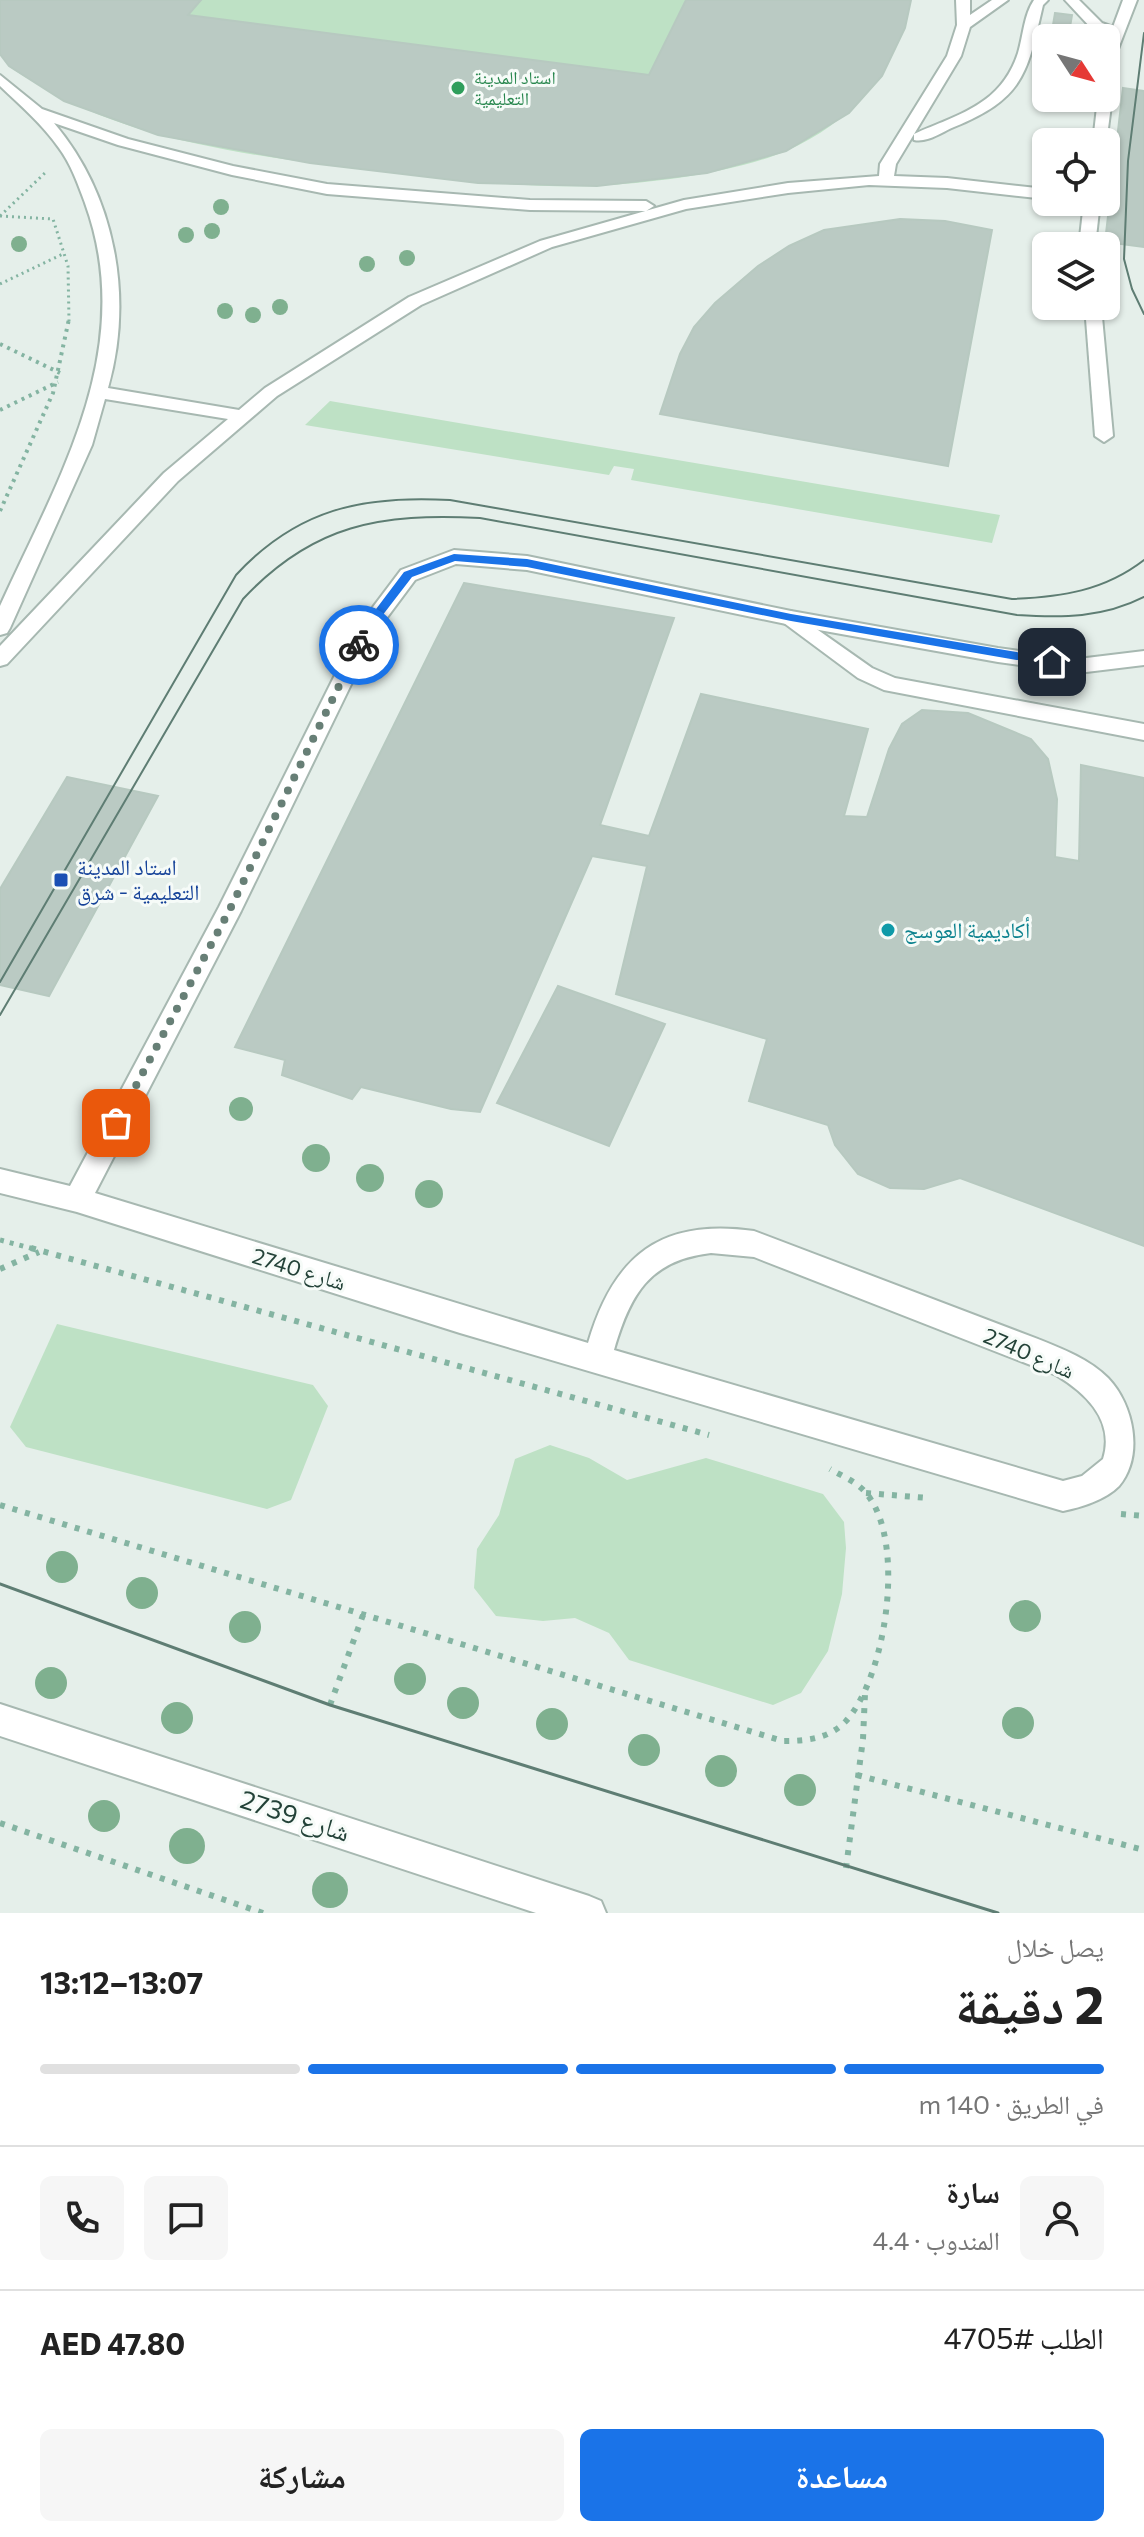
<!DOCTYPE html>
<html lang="ar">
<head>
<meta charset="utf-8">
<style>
  :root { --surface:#fff; --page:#f6f6f6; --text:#222; --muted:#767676; --line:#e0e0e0; --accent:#1a73e8 }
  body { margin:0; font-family:Commissioner,"Noto Naskh Arabic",sans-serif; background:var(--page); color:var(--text); direction:rtl; height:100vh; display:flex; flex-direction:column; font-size:30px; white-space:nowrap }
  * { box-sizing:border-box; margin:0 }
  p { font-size:26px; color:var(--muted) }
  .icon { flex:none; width:44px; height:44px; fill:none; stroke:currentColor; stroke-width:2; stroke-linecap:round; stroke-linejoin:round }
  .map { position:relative; height:1913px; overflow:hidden; direction:ltr }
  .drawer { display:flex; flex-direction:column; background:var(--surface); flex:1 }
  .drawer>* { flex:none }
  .needle { width:52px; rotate:126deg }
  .fabs { position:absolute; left:1032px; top:24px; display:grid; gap:16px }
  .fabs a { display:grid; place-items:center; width:88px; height:88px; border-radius:12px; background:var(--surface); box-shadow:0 2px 6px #0004; font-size:40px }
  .pin { position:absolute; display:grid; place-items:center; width:68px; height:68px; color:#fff; margin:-34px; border-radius:16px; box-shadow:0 4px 12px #0006 }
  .courier { position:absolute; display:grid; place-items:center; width:80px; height:80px; margin:-40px; border:6px solid #1a73e8; border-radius:50%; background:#fff; color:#222; box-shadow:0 2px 10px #0007 }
  .headline em { font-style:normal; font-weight:700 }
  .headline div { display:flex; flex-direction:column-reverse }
  .headline { display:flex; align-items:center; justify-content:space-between; height:136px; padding:0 40px }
  h1 { font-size:52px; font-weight:700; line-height:60px }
  .bar { display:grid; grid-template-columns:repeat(4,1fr); gap:12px 8px; align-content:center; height:96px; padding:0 40px }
  .bar i { height:10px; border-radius:6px; background:var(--line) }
  .bar .current { background:var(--accent) }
  .bar p { grid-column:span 4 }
  .line { display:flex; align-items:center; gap:20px; padding:0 40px; border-top:2px solid var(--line) }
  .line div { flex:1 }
  .round { display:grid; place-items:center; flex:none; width:84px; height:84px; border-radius:12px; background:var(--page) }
  .primary-button { display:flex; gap:16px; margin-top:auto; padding:16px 40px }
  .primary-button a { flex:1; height:92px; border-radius:12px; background:var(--accent); color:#fff; font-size:32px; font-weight:700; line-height:92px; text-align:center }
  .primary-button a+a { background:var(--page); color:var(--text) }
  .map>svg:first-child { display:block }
</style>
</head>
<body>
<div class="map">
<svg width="1144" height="1913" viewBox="0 0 1144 1913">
  <rect width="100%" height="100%" fill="#e5efea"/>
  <g fill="#bee1c5">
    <path d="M0 0H911C897 70 851 123 786 151 734 173 653 183 596 186 526 188 455 180 386 172 275 159 133 144 37 84 28 78 15 72 7 64 0 49 0 19 0 0Z"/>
    <polygon points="330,401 1000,515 992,543 631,480 634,469 614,466 609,475 305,425"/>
    <polygon points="57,1324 313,1385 328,1406 291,1500 267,1509 26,1447 10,1427"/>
    <polygon points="550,1445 589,1458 627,1480 706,1458 823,1494 844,1522 846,1548 842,1594 828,1651 801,1693 773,1705 629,1660 609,1633 575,1618 543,1621 496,1616 474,1588 477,1549 499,1515 515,1459"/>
  </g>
  <g fill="#bacac3" stroke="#b7c9c0" stroke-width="2">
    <polygon points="0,0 201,0 188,15 649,75 686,0 911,0 905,28 882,76 849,113 786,151 707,173 597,186 478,183 310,163 158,135 64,101 9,66 0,54"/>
    <polygon points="1055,13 1072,15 1069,33 1052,31"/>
    <polygon points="1123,88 1144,91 1144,247 1105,242"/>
    <polygon points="900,219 945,221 992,230 948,466 660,414 680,354 694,327 715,303 758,266 789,246 824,230"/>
    <polygon points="464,583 674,618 600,825 649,836 701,694 868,729 844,816 867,817 889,749 902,724 922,710 968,713 1031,739 1048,759 1057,799 1055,857 1079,861 1081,765 1144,778 1144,1246 960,1178 924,1189 890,1188 858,1174 835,1145 828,1125 749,1101 767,1039 616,994 647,866 592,856 480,1112 451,1109 361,1087 352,1099 282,1075 285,1060 235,1047"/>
    <polygon points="67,777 158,796 49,996 0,985 0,889"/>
    <polygon points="558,986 665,1024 609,1146 497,1103"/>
  </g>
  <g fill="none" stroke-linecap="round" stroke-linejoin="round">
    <g stroke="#a7b8b1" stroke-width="4">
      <g id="lane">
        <path d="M1034 0H1048L1043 5C1027 74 1024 98 954 127 942 132 927 143 914 140V134C959 114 1001 105 1018 53 1023 37 1024 14 1034 0Z"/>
        <polygon points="1065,0 1079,0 1102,23 1113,27 1123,0 1137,0 1118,49 1113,90 1107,94 1112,98 1106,144 1093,142 1098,98 1106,98 1106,44 1110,35 1092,29"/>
        <polygon points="1084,202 1100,202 1095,246 1079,246"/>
        <polygon points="1085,306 1101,306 1113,436 1104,442 1095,436"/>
        <polygon points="791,611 872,668 895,678 1144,724 1144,740 884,690 858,678 784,623 781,618"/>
      </g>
    </g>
    <g stroke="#a7b8b1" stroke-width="4">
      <g id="street">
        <path d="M956 0H970V15L992 0H1008L970 27 961 56 896 164 894 176 947 178 1046 189V199L947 188 869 185 788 193 686 209 552 247 421 305 277 396 178 481 7 664 0 666V646L164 473 228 419 105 399 92 445 10 628 7 633 0 635V606C59 477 138 348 85 203 78 184 71 164 59 148 42 124 21 106 0 86V75L42 109 128 139 233 166 327 184 530 200 646 201 654 206 646 211 530 210 327 194 232 175 118 145 54 123C115 195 134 297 108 388L239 410 265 388 409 297 540 241 684 200 788 183 879 176 880 164 947 56 957 25Z"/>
        <path d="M454 550 527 556 791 611 998 648 1078 659 1144 651V665L1078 673 998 662 791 625 527 570 456 564 415 580 377 631 241 911 95 1193 588 1343C614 1255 661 1218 754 1231L1038 1339C1063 1349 1089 1359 1108 1378 1134 1405 1144 1456 1119 1486 1105 1500 1082 1507 1063 1511L460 1333 77 1212 0 1193V1169L70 1186 219 907 361 623 401 570ZM711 1253 754 1257 1056 1375C1086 1393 1115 1421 1103 1459L1082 1476 1063 1481 614 1350C630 1295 649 1260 711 1253Z"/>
        <polygon points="0,1704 589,1896 601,1901 606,1913 536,1913 0,1736"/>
      </g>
    </g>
    <g stroke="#84b4a2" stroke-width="3" stroke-dasharray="2 4" stroke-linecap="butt">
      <polyline points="0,216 53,219 68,266 69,321"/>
      <polyline points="0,216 47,171"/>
      <polyline points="0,284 65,253"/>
    </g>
    <g stroke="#84b4a2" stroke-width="4" stroke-dasharray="3 5" stroke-linecap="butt">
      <polyline points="0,344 60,373"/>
      <polyline points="0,410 58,382"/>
      <polyline points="0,511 53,393 69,319"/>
    </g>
    <polyline stroke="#84b4a2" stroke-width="5" stroke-dasharray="4 6" stroke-linecap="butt" points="0,1240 38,1250"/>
    <g stroke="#84b4a2" stroke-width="6" stroke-dasharray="5 8" stroke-linecap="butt">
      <polyline points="31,1248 709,1435"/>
      <polyline points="0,1269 39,1252"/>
      <polyline points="866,1493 928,1498"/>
      <path d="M0 1505 783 1741C806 1741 829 1739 846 1721 886 1677 907 1541 866 1493 857 1482 842 1476 830 1469"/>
      <polyline points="1121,1514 1144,1516"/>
      <polyline points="330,1705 363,1615"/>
      <polyline points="857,1775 1144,1850"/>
      <polyline points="0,1823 263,1913"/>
      <polyline points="846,1868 863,1739 865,1694"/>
    </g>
    <use href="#lane" fill="#fff" fill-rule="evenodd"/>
    <use href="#street" fill="#fff" fill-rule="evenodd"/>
    <g stroke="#5e7d73" stroke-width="2">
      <polyline points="1144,33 1128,161 1124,259 1132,289 1144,314"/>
      <path d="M0 982 236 575C297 509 363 495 450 500L1012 599C1061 597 1104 591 1144 560"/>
      <path d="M0 1015 243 599C313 524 381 513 480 518L1017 615C1062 618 1103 618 1144 597"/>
    </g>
    <polyline stroke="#5e7d73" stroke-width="3" points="0,1584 330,1705 998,1913"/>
  </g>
  <g fill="#7fb08f">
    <circle cx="221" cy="207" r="8"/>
    <circle cx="212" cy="231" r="8"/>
    <circle cx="186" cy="235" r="8"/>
    <circle cx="19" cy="244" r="8"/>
    <circle cx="407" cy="258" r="8"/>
    <circle cx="367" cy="264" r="8"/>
    <circle cx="280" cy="307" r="8"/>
    <circle cx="225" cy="311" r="8"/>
    <circle cx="253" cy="315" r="8"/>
    <circle cx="241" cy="1109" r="12"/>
    <circle cx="316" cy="1158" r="14"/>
    <circle cx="370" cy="1178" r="14"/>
    <circle cx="429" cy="1194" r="14"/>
    <circle cx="62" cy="1567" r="16"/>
    <circle cx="142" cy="1593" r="16"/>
    <circle cx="1025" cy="1616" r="16"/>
    <circle cx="245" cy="1627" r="16"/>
    <circle cx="410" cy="1679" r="16"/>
    <circle cx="51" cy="1683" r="16"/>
    <circle cx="463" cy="1703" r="16"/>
    <circle cx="177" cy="1718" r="16"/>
    <circle cx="1018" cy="1723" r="16"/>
    <circle cx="552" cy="1724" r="16"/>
    <circle cx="644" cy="1750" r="16"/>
    <circle cx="721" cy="1771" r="16"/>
    <circle cx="800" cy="1790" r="16"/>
    <circle cx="104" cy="1816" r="16"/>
    <circle cx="187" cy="1846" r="18"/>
    <circle cx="330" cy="1890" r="18"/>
  </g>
  <polygon fill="#1a73e8" points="454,554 527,559 791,614 1052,658 1057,662 1052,666 791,621 527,567 455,561 412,577 372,629 363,648 355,648 354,645 364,625 404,572"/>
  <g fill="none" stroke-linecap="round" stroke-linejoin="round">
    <polyline stroke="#677f76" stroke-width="8" stroke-dasharray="0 14.4" points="116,1123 229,911 359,645"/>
  </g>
  <circle fill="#2e9e5b" stroke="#f6fbf8" stroke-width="3" cx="458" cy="88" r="8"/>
  <rect fill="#1a4fb4" stroke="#f6fbf8" stroke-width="3" x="53" y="872" width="16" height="16" rx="4"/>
  <circle fill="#0f9aa8" stroke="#f6fbf8" stroke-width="3" cx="888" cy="930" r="8"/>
  <g text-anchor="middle" stroke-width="6" stroke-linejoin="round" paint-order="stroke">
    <g font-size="18" fill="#27864d" stroke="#f6fbf8" text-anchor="start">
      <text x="474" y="84">استاد المدينة<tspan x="474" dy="21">التعليمية</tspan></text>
    </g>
    <g font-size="22" fill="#164399" stroke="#f6fbf8" text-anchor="start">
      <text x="77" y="875">استاد المدينة<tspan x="77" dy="25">التعليمية - شرق</tspan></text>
    </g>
    <g font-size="22" fill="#0d838f" stroke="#f6fbf8" text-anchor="start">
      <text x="904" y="938">أكاديمية العوسج</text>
    </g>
    <g font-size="22" fill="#234238" stroke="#f6fbf8">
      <text transform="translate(299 1269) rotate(17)" y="8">شارع 2740</text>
      <text transform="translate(1029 1353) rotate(23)" y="8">شارع 2740</text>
    </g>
    <g font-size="26" fill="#234238" stroke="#f6fbf8">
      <text transform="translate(295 1816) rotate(18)" y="9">شارع 2739</text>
    </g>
  </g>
</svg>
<div class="fabs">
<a><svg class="needle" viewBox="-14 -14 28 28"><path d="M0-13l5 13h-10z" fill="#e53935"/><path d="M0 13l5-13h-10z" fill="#767676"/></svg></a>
<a><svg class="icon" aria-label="locate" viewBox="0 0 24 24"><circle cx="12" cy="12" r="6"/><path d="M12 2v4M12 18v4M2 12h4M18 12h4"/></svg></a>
<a><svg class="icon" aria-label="layers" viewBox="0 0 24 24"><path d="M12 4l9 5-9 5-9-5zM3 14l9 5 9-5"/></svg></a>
</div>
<div class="pin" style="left:116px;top:1123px;background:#ea580c"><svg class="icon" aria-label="bag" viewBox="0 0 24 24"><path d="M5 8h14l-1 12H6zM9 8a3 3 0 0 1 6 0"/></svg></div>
<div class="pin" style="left:1052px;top:662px;background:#1f2937"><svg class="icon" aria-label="home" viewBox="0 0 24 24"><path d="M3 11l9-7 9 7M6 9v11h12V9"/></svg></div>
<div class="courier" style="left:359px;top:645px"><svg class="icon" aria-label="bike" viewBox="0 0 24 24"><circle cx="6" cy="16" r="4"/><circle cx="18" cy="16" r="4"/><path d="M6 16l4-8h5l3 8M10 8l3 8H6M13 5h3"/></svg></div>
</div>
<section class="drawer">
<div class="headline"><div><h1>2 دقيقة</h1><p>يصل خلال</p></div><em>13:07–13:12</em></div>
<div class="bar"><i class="current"></i><i class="current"></i><i class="current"></i><i></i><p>في الطريق · 140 m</p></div>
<div class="line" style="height:144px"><a class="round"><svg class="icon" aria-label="person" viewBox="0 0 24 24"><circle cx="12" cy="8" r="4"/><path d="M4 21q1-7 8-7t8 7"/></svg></a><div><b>سارة</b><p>المندوب · 4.4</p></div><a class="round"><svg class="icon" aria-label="chat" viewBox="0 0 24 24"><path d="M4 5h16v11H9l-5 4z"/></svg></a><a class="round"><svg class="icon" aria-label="phone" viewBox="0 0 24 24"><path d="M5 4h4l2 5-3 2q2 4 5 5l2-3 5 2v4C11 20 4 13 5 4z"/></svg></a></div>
<div class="line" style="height:104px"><div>الطلب #4705</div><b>AED 47.80</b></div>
<div class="primary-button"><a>مساعدة</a><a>مشاركة</a></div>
</section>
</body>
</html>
